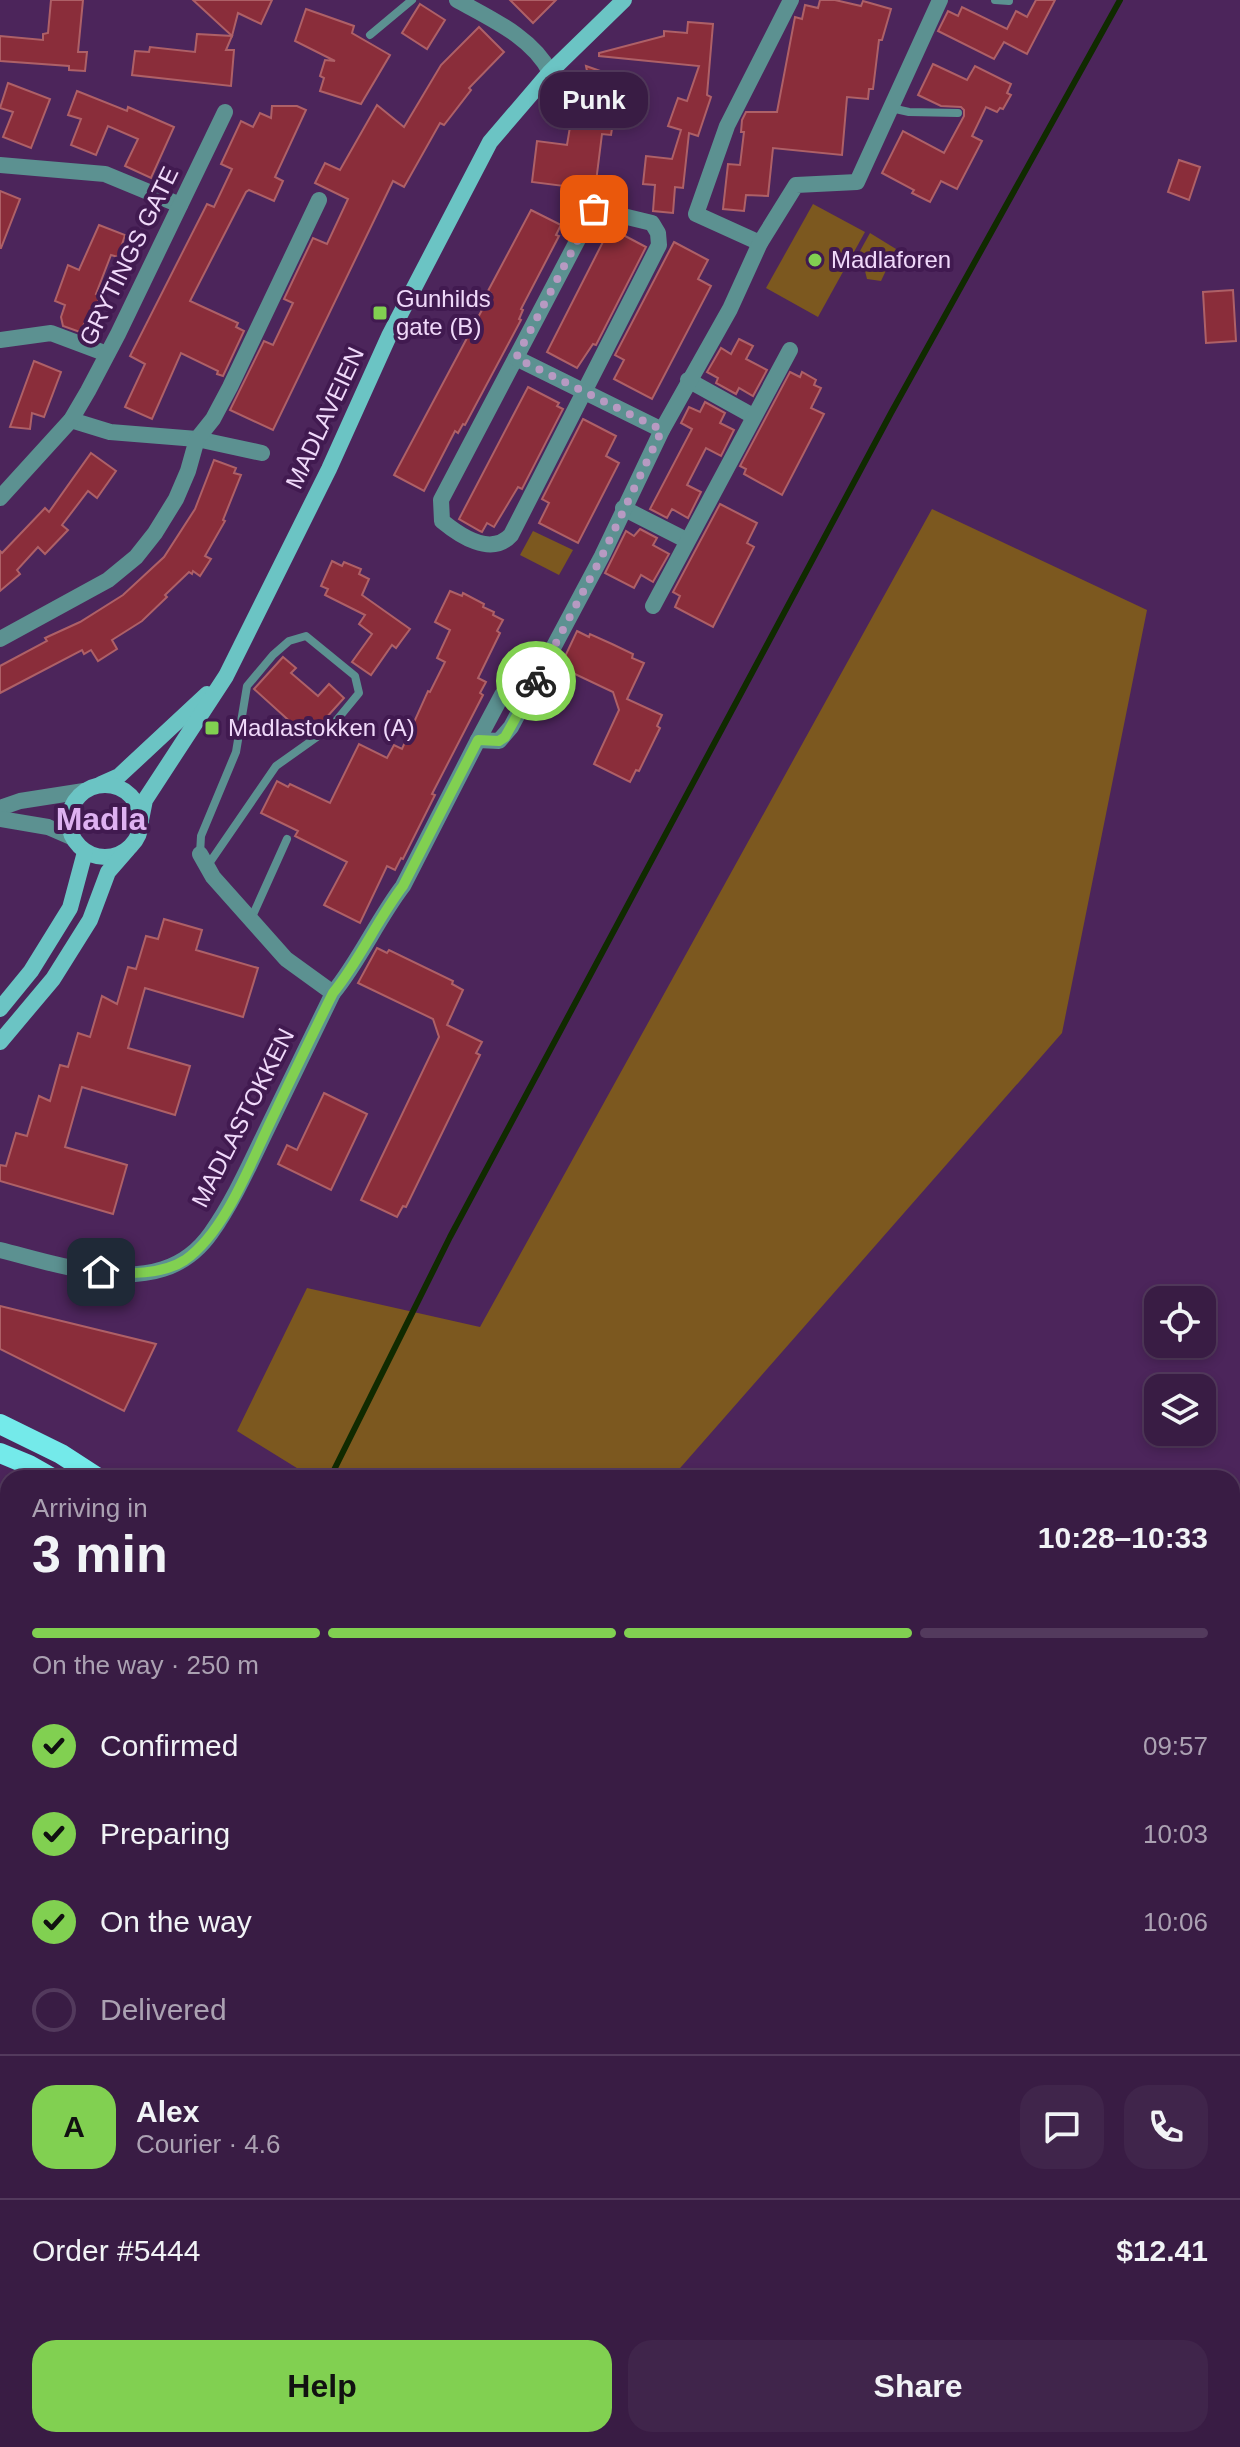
<!DOCTYPE html>
<html lang="en">
<head>
<meta charset="utf-8">
<style>
  :root { --surface:#391c44; --page:#40254b; --text:#f1f3f6; --muted:#aba1b2; --line:#533a5d; --accent:#81d051 }
  body { margin:0; font-family:Helvetica,sans-serif; background:var(--page); color:var(--text); height:100vh; display:flex; flex-direction:column; font-size:30px; white-space:nowrap }
  * { box-sizing:border-box; margin:0 }
  p { font-size:26px; color:var(--muted) }
  .icon { flex:none; width:44px; height:44px; fill:none; stroke:currentColor; stroke-width:2; stroke-linecap:round; stroke-linejoin:round }
  .map { position:relative; flex:1; overflow:hidden }
  .details { position:absolute; left:0px; top:1470px; width:1240px; height:978px; display:flex; flex-direction:column; background:var(--surface); border-radius:24px 24px 0 0; box-shadow:0 4px 12px #0003,0 0 0 2px var(--line) }
  .details>* { flex:none }
  .fabs { position:absolute; left:1144px; top:1286px; display:grid; gap:16px }
  .fabs a { display:grid; place-items:center; width:72px; height:72px; border-radius:16px; background:var(--surface); box-shadow:0 4px 12px #0003,0 0 0 2px var(--line); font-size:40px }
  .pin { position:absolute; display:grid; place-items:center; width:68px; height:68px; color:#fff; margin:-34px; border-radius:16px; box-shadow:0 4px 12px #0006 }
  .courier { position:absolute; display:grid; place-items:center; width:80px; height:80px; margin:-40px; border:6px solid #81d051; border-radius:50%; background:#fff; color:#222; box-shadow:0 2px 10px #0007 }
  .bubble { position:absolute; height:56px; border-radius:24px; background:var(--surface); box-shadow:0 4px 12px #0003,0 0 0 2px var(--line); font-size:26px; font-weight:600; line-height:56px; text-align:center }
  .headline em { font-style:normal; font-weight:600 }
  .headline div { display:flex; flex-direction:column-reverse }
  .headline { display:flex; align-items:center; justify-content:space-between; height:136px; padding:0 32px }
  h1 { font-size:52px; font-weight:600; line-height:60px }
  .bar { display:grid; grid-template-columns:repeat(4,1fr); gap:12px 8px; align-content:center; height:96px; padding:0 32px }
  .bar i { height:10px; border-radius:6px; background:var(--line) }
  .bar .selected { background:var(--accent) }
  .bar p { grid-column:span 4 }
  .line { display:flex; align-items:center; gap:20px; padding:0 32px; border-top:2px solid var(--line) }
  .line div { flex:1 }
  .round { display:grid; place-items:center; flex:none; width:84px; height:84px; border-radius:24px; background:var(--page) }
  ol { padding:0 32px; list-style:none }
  li { display:flex; align-items:center; gap:24px; height:88px }
  li p { margin-inline-start:auto }
  li .icon { padding:8px; border-radius:50%; background:var(--accent); color:#111; stroke-width:4 }
  li:last-child { color:var(--muted) }
  li i { width:44px; height:44px; border:4px solid var(--line); border-radius:50% }
  .cta { display:flex; gap:16px; margin-top:auto; padding:16px 32px }
  .cta a { flex:1; height:92px; border-radius:24px; background:var(--accent); color:#111; font-size:32px; font-weight:600; line-height:92px; text-align:center }
  .cta a+a { background:var(--page); color:var(--text) }
  .map>svg:first-child { display:block }
</style>
</head>
<body>
<div class="map">
<svg width="1240" height="2447" viewBox="0 0 1240 2447">
  <rect width="100%" height="100%" fill="#4c255b"/>
  <g fill="#7c581f">
    <polygon points="813,204 865,232 818,317 766,288"/>
    <polygon points="870,233 896,249 881,281 867,279 860,251"/>
    <polygon points="932,509 1147,610 1062,1033 674,1475 655,1478 313,1478 237,1431 307,1288 480,1327"/>
    <polygon points="533,531 573,550 559,575 520,555"/>
    <polygon points="8,1754 8,2440 372,2440 371,2447 0,2447 0,1756"/>
  </g>
  <g fill="none" stroke-linecap="round" stroke-linejoin="round">
    <g stroke="#102a00" stroke-width="6">
      <polyline points="330,1478 450,1237 891,413 1120,0"/>
      <polyline points="0,1851 8,1850"/>
    </g>
  </g>
  <g fill="#8a2d3a" stroke="#ae6067" stroke-width="2">
    <polygon points="51,0 83,0 78,52 87,52 85,71 69,70 69,66 0,61 0,36 43,40 43,34 48,33"/>
    <polygon points="193,0 272,0 261,24 238,13 232,36"/>
    <polygon points="510,0 556,0 533,23"/>
    <polygon points="820,0 835,0 861,6 863,1 891,9 882,40 879,40 873,89 869,89 868,99 847,97 842,155 773,148 768,196 746,195 744,211 723,209 728,164 740,165 744,132 741,132 742,120 746,112 777,112 795,17 802,19 805,5 818,8"/>
    <polygon points="1036,0 1055,0 1027,54 1004,42 994,59 938,31 948,11 958,16 962,7 1007,29 1016,11 1027,17"/>
    <polygon points="420,4 445,20 427,49 402,33"/>
    <polygon points="306,9 354,26 352,33 390,55 361,104 320,91 324,78 320,76 325,60 335,61 295,41"/>
    <polygon points="688,22 713,24 707,95 711,97 698,136 689,133 683,188 675,187 673,213 653,211 655,185 643,184 646,156 672,159 681,130 668,126 678,98 687,101 699,66 599,56 599,53 664,36 664,31 687,33"/>
    <polygon points="479,27 504,52 469,88 471,90 444,125 440,123 404,187 393,181 273,430 230,410 264,341 273,345 293,303 284,299 313,238 327,244 348,199 315,183 325,163 340,170 377,105 404,127 441,65"/>
    <polygon points="197,34 232,36 226,50 234,50 231,86 132,75 135,51 149,52 150,47 195,52"/>
    <polygon points="933,64 967,80 975,66 1011,84 1007,93 1011,95 1003,109 1000,108 997,112 986,107 972,136 982,141 957,189 941,181 930,202 912,193 914,190 882,173 903,131 944,153 964,116 964,110 961,107 941,106 918,95"/>
    <polygon points="586,66 620,78 611,135 602,134 595,190 532,182 537,141 567,145 575,97 593,100"/>
    <polygon points="8,83 50,99 31,148 3,137 13,112 0,108"/>
    <polygon points="77,91 127,111 128,107 174,127 151,178 125,166 138,139 108,126 96,155 71,145 81,119 68,115"/>
    <polygon points="272,106 297,106 306,110 275,177 283,181 274,201 249,190 246,192 190,301 238,323 236,327 244,331 223,376 217,374 218,371 181,353 152,419 125,407 145,364 130,356 207,204 214,207 232,169 221,164 241,121 253,127 260,113 271,118"/>
    <polygon points="1179,160 1200,167 1189,200 1168,192"/>
    <polygon points="0,191 20,199 1,248 0,248"/>
    <polygon points="531,210 561,225 556,235 559,236 521,309 523,310 519,319 521,320 465,425 463,424 458,433 455,431 424,491 394,475 491,293 488,291"/>
    <polygon points="99,225 125,235 118,257 111,255 96,294 100,296 93,316 89,314 80,332 63,326 61,317 65,305 55,301 68,265 79,270"/>
    <polygon points="610,228 646,247 596,345 593,344 577,368 547,352"/>
    <polygon points="674,242 708,260 698,279 711,286 652,399 614,379 624,360 615,355"/>
    <polygon points="1233,290 1236,341 1206,343 1203,292"/>
    <polygon points="739,339 753,346 746,359 767,370 753,396 739,388 736,394 716,383 718,378 707,372 721,348 731,354"/>
    <polygon points="34,361 61,372 44,417 32,413 30,429 10,427"/>
    <polygon points="790,372 800,377 802,372 816,380 814,385 821,388 811,408 824,414 782,495 744,474 746,469 740,466"/>
    <polygon points="528,387 559,403 557,406 563,409 522,489 518,487 494,527 487,523 482,532 480,531 459,519"/>
    <polygon points="705,402 725,413 720,423 734,430 721,456 706,448 687,485 701,492 688,518 672,509 667,518 650,509 692,429 681,423 689,407 700,412"/>
    <polygon points="583,419 616,436 606,456 619,463 578,543 539,523 549,503 542,499"/>
    <polygon points="91,453 116,471 97,498 88,491 62,525 68,530 45,554 38,547 17,570 20,574 0,591 0,551 2,553 45,508 49,512"/>
    <polygon points="214,460 236,468 234,473 241,475 223,520 225,521 205,556 211,559 200,576 193,571 192,574 189,572 165,595 167,597 142,621 112,640 117,649 98,661 91,650 84,654 82,650 0,693 0,666 47,641 45,638 80,622 123,595 164,557 195,509"/>
    <polygon points="720,504 757,523 747,543 754,547 713,627 675,607 680,596 673,592"/>
    <polygon points="640,529 657,538 653,545 669,554 653,582 641,575 634,588 605,573 626,531 634,536"/>
    <polygon points="332,561 342,566 344,562 361,569 359,574 369,579 362,595 410,629 396,648 392,645 371,675 352,662 372,634 359,624 365,615 325,595 328,589 321,586"/>
    <polygon points="450,591 462,596 463,593 484,604 483,607 494,612 493,615 503,620 497,631 500,633 478,678 486,682 480,693 483,695 432,794 435,795 403,859 401,858 395,870 387,866 360,923 324,905 347,862 295,836 298,831 261,813 277,781 288,787 290,784 330,803 359,744 387,758 394,745 402,749 428,691 430,692 445,662 437,658 450,630 435,622"/>
    <polygon points="577,631 589,637 590,634 612,644 633,654 632,658 644,663 627,699 662,715 657,726 660,728 639,771 636,770 630,782 594,764 619,710 613,692 560,667"/>
    <polygon points="283,657 296,668 291,673 318,696 329,684 344,698 316,729 306,736 254,689"/>
    <polygon points="164,919 202,930 196,950 258,968 243,1017 145,988 128,1048 190,1066 175,1115 82,1087 65,1147 127,1165 113,1214 0,1181 0,1165 6,1166 16,1133 27,1136 39,1096 50,1101 60,1065 68,1067 78,1033 90,1037 102,996 117,1004 128,967 136,969 146,936 158,939"/>
    <polygon points="377,948 387,953 389,950 453,981 452,984 463,990 447,1025 482,1042 476,1053 480,1055 406,1207 403,1206 397,1217 361,1200 439,1037 433,1019 358,983"/>
    <polygon points="324,1093 367,1114 331,1190 278,1164 287,1145 297,1150"/>
    <polygon points="0,1306 156,1344 124,1411 0,1349"/>
  </g>
  <g fill="none" stroke-linecap="round" stroke-linejoin="round">
    <g stroke="#5c9191" stroke-width="8">
      <polyline points="995,0 1009,1"/>
      <polyline points="370,35 412,0"/>
      <polyline points="891,108 909,112 958,113"/>
      <polyline points="200,854 201,836 236,752 247,686 273,655 289,641 306,636 355,676 359,693 331,727 276,766 208,865"/>
      <polyline points="251,919 287,839"/>
      <polyline points="1232,1717 1240,1716"/>
    </g>
    <g stroke="#5c9191" stroke-width="16">
      <path d="M457 0C491 19 532 37 550 72"/>
      <polyline points="0,165 105,174 180,205"/>
      <path d="M594 209 652 223 658 233 659 245 511 535C491 557 459 535 442 521L441 500Z"/>
      <polyline points="760,243 696,214 727,126 791,0"/>
      <polyline points="0,340 51,333 107,354"/>
      <polyline points="516,358 662,430"/>
      <polyline points="688,380 753,416"/>
      <polyline points="71,420 110,432 197,439 262,453"/>
      <polyline points="0,498 71,420 88,391 118,334 225,112"/>
      <polyline points="623,508 686,540"/>
      <polyline points="653,606 790,350"/>
      <polyline points="0,639 108,580 136,557 155,533 176,499 188,471 197,439 213,419 230,387 319,200"/>
      <polyline points="478,740 502,695 509,691 524,702"/>
      <polyline points="0,808 20,801 84,791"/>
      <polyline points="0,819 48,827 71,837"/>
      <polyline points="200,854 213,877 286,959 333,993"/>
      <path d="M0 1250C48 1262 114 1285 163 1269 182 1263 199 1250 211 1233 233 1202 249 1166 266 1131 288 1085 311 1039 333 993 360 960 377 920 403 886L478 740 499 741 511 727 602 556 662 430 730 309 760 243 796 185 857 182 940 0"/>
      <polyline points="1232,1970 1240,1971"/>
      <polyline points="0,2310 8,2309"/>
      <polyline points="384,2447 385,2440"/>
      <polyline points="1037,2447 1038,2440"/>
    </g>
    <g stroke="#6bc4c4" stroke-width="16">
      <polyline points="101,784 119,776 207,694"/>
      <circle cx="105" cy="821" r="36"/>
      <polyline points="141,820 145,800 226,676 329,469 389,336 490,142 550,72 624,0"/>
      <polyline points="0,1009 31,971 70,908 85,852"/>
      <polyline points="0,1042 53,979 90,920 108,872 128,849"/>
    </g>
    <g stroke="#74eaea" stroke-width="20">
      <polyline points="0,1424 61,1454 98,1478"/>
      <polyline points="0,1453 29,1465 52,1478"/>
      <polyline points="1232,1640 1240,1640"/>
      <polyline points="1232,1660 1240,1659"/>
    </g>
  </g>
  <g fill="none" stroke-linecap="round" stroke-linejoin="round">
    <polyline stroke="#b79ac2" stroke-width="8" stroke-dasharray="0 14.4" points="536,681 602,556 662,430 516,358 594,209"/>
    <path stroke="#81d051" stroke-width="10" d="M101 1272C128 1274 162 1275 185 1260 224 1233 249 1167 269 1125 290 1081 311 1037 333 993 360 960 377 920 403 886L478 740 499 741 505 737 536 681"/>
  </g>
  <g fill="#81d051" stroke="#411a50" stroke-width="3">
    <circle cx="815" cy="260" r="8"/>
    <rect x="372" y="305" width="16" height="16" rx="4"/>
    <rect x="204" y="720" width="16" height="16" rx="4"/>
  </g>
  <g text-anchor="middle" stroke-width="8" stroke-linejoin="round" paint-order="stroke">
    <g font-size="24" fill="#f0d9fa" stroke="#411a50">
      <text transform="translate(129 256) rotate(-64)" y="8">GRYTINGS GATE</text>
      <text transform="translate(325 418) rotate(-65)" y="8">MADLAVEIEN</text>
      <text transform="translate(243 1118) rotate(-63)" y="8">MADLASTOKKEN</text>
    </g>
    <g font-size="24" fill="#f0d9fa" stroke="#411a50" text-anchor="start">
      <text x="831" y="268">Madlaforen</text>
      <text x="396" y="307">Gunhilds<tspan x="396" dy="28">gate (B)</tspan></text>
      <text x="228" y="736">Madlastokken (A)</text>
    </g>
    <g font-size="32" font-weight="bold" fill="#deb1f1" stroke="#411a50">
      <text x="101" y="830">Madla</text>
    </g>
  </g>
</svg>
<div class="fabs">
<a><svg class="icon" aria-label="locate" viewBox="0 0 24 24"><circle cx="12" cy="12" r="6"/><path d="M12 2v4M12 18v4M2 12h4M18 12h4"/></svg></a>
<a><svg class="icon" aria-label="layers" viewBox="0 0 24 24"><path d="M12 4l9 5-9 5-9-5zM3 14l9 5 9-5"/></svg></a>
</div>
<div class="pin" style="left:594px;top:209px;background:#ea580c"><svg class="icon" aria-label="bag" viewBox="0 0 24 24"><path d="M5 8h14l-1 12H6zM9 8a3 3 0 0 1 6 0"/></svg></div>
<div class="pin" style="left:101px;top:1272px;background:#1f2937"><svg class="icon" aria-label="home" viewBox="0 0 24 24"><path d="M3 11l9-7 9 7M6 9v11h12V9"/></svg></div>
<div class="courier" style="left:536px;top:681px"><svg class="icon" aria-label="bike" viewBox="0 0 24 24"><circle cx="6" cy="16" r="4"/><circle cx="18" cy="16" r="4"/><path d="M6 16l4-8h5l3 8M10 8l3 8H6M13 5h3"/></svg></div>
<div class="bubble" style="left:540px;top:72px;width:108px">Punk</div>
<section class="details">
<div class="headline"><div><h1>3 min</h1><p>Arriving in</p></div><em>10:28–10:33</em></div>
<div class="bar"><i class="selected"></i><i class="selected"></i><i class="selected"></i><i></i><p>On the way · 250 m</p></div>
<ol>
<li><svg class="icon" aria-label="check" viewBox="0 0 24 24"><path d="M5 12l5 5 9-10"/></svg>Confirmed<p>09:57</p></li>
<li><svg class="icon" aria-label="check" viewBox="0 0 24 24"><path d="M5 12l5 5 9-10"/></svg>Preparing<p>10:03</p></li>
<li><svg class="icon" aria-label="check" viewBox="0 0 24 24"><path d="M5 12l5 5 9-10"/></svg>On the way<p>10:06</p></li>
<li><i></i>Delivered</li>
</ol>
<div class="line" style="height:144px"><b class="round" style="background:var(--accent);color:#111">A</b><div><b>Alex</b><p>Courier · 4.6</p></div><a class="round"><svg class="icon" aria-label="chat" viewBox="0 0 24 24"><path d="M4 5h16v11H9l-5 4z"/></svg></a><a class="round"><svg class="icon" aria-label="phone" viewBox="0 0 24 24"><path d="M5 4h4l2 5-3 2q2 4 5 5l2-3 5 2v4C11 20 4 13 5 4z"/></svg></a></div>
<div class="line" style="height:104px"><div>Order #5444</div><b>$12.41</b></div>
<div class="cta"><a>Help</a><a>Share</a></div>
</section>
</div>
</body>
</html>
